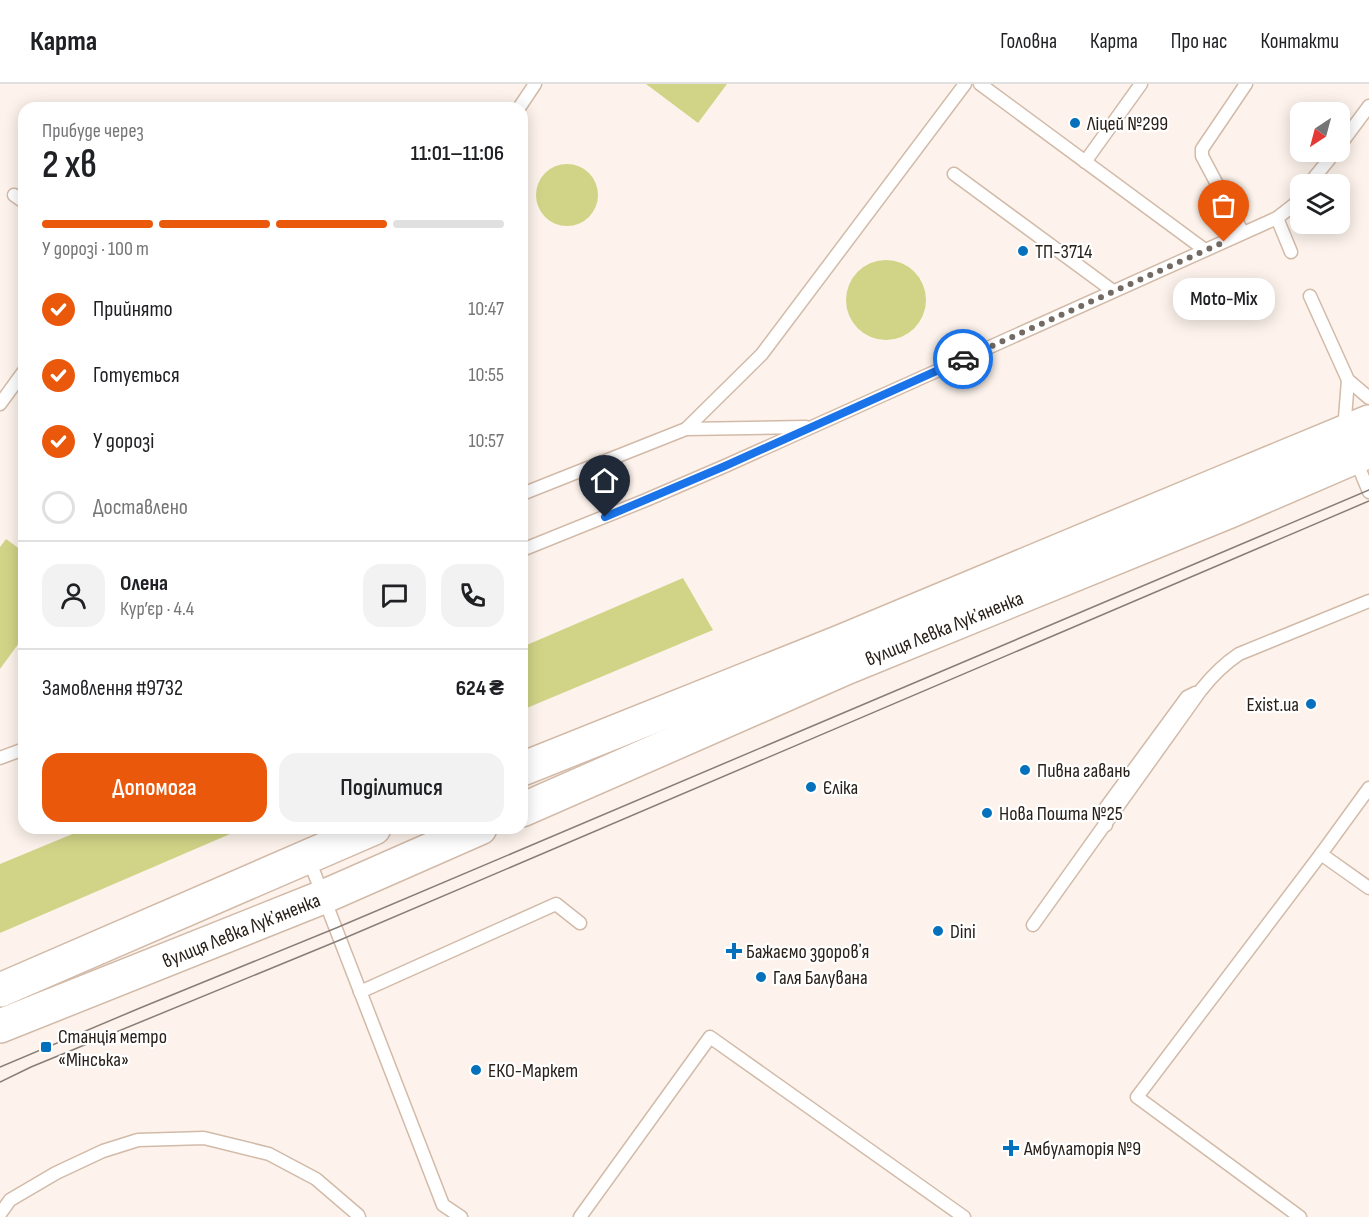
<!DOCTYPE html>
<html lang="uk">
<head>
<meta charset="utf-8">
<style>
  :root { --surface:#fff; --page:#f2f2f2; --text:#202124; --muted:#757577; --line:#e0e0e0; --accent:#ea580c }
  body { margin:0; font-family:"Sofia Sans Condensed",sans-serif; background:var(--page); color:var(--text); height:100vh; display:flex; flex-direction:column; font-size:22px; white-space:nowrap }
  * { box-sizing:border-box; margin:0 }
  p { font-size:20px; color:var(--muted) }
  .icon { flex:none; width:33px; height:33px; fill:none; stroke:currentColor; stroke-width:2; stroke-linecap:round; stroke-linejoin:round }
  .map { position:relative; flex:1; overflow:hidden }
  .side { position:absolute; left:18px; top:18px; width:510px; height:732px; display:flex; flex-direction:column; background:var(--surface); border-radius:18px; box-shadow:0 3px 15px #0003 }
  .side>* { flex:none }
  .needle { width:39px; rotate:216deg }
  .tools { position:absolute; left:1290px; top:18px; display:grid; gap:12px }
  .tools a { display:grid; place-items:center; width:60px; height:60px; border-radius:12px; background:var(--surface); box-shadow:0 3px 15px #0003; font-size:30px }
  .pin { position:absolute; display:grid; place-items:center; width:51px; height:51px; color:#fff; margin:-62px -26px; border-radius:50% 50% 50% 0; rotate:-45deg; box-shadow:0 0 6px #0007 }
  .pin .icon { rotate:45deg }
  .courier { position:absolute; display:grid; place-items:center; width:60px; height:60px; margin:-30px; border:4px solid #1a73e8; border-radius:50%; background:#fff; color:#222; box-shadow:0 2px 8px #0007 }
  .bubble { position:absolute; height:42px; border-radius:18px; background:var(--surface); box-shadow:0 3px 15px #0003; font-size:20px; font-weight:600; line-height:42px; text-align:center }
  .overview em { font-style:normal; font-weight:600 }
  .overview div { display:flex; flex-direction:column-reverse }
  .overview { display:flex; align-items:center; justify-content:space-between; height:102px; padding:0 24px }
  h1 { font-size:39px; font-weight:600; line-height:45px }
  .bar { display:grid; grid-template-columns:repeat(4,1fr); gap:9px 6px; align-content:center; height:72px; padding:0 24px }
  .bar i { height:8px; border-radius:4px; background:var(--line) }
  .bar .current { background:var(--accent) }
  .bar p { grid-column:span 4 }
  .line { display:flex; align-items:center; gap:15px; padding:0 24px; border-top:2px solid var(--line) }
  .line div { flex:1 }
  .round { display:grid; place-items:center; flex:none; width:63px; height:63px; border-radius:18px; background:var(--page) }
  ol { padding:0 24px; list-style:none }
  li { display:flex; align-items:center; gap:18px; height:66px }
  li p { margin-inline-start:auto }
  li .icon { padding:6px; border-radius:50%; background:var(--accent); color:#fff; stroke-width:4 }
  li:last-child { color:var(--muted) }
  li i { width:33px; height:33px; border:3px solid var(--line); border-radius:50% }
  .cta { display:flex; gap:12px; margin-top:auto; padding:12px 24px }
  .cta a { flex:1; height:69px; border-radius:18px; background:var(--accent); color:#fff; font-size:24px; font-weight:600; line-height:69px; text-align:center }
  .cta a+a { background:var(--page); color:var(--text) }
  header { display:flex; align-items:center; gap:36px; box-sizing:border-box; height:84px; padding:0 30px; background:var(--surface); border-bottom:2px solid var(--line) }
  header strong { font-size:28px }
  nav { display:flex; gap:33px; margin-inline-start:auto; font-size:21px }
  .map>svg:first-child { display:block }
</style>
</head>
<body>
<header>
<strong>Карта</strong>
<nav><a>Головна</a><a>Карта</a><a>Про нас</a><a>Контакти</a></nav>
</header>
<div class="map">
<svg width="1369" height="1133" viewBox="0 0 1369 1133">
  <rect width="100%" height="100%" fill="#fdf3ec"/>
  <g fill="#d1d487">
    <polygon points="646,0 727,0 698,39"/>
    <circle cx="567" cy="111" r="31"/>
    <circle cx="886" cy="216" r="40"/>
    <polygon points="6,455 24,468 24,552 0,585 0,463"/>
    <polygon points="683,494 713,546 522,626 522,563"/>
    <polygon points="87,744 244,744 0,849 0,780"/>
  </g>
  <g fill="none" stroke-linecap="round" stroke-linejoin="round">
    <g stroke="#d2baa8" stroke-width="15">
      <g id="service">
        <polyline points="980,0 1205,166"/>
        <polyline points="519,24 535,0"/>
        <polyline points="1340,61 1369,22"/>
        <polyline points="1085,78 1141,0"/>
        <polyline points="954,90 1113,207"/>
        <polyline points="1309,100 1335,68"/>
        <polyline points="14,111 24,118"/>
        <polyline points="1277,134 1291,168"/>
        <polyline points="1243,149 1202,72 1202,65 1246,0"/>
        <polyline points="1310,212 1348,296 1369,314"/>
        <polyline points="0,320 24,287"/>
        <polyline points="686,345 762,270 965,0"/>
        <polyline points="1344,346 1348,296"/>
        <polyline points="1355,374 1369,408"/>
        <polyline points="522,410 686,345 806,343"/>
        <polyline points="522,466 646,416 725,382 1277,134 1295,120 1300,112"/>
        <polyline points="0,674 24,665"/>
        <polyline points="1106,741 1104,726 1187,613 1195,609"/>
        <polyline points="1321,770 1369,804"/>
        <polyline points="308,773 443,1121 461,1133"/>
        <path d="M1033 841 1201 606C1212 592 1224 580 1239 570L1369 517"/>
        <polyline points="360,908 556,820 580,839"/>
        <polyline points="0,1130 10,1116 56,1089 103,1067 138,1056 204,1054 269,1070 316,1095 358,1131 359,1133"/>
        <polyline points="580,1133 710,953 964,1133"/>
        <polyline points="1300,1133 1137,1013 1321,770 1369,704"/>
      </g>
    </g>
    <g stroke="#d2baa8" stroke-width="36">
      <g id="secondary">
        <polyline points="522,685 840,558 1219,400 1369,338"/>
        <polyline points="522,726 848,583 1230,427 1369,367"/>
        <polyline points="0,906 374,744"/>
        <polyline points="0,942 323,813 480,744"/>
      </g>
    </g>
    <use href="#service" stroke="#fff" stroke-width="12"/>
    <use href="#secondary" stroke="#fff" stroke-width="33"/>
    <g stroke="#887e77" stroke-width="1.5">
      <polyline points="0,983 140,924 336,844 1369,406"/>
      <polyline points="0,998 31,983 340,856 1369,417"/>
    </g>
  </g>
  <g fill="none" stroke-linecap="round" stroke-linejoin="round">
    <polyline stroke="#736a63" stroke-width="6" stroke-dasharray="0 10.8" points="963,275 1224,158"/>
    <polyline stroke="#1a73e8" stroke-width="8" points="605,433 725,382 963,275"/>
  </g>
  <g fill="#0571bc" stroke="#fff" stroke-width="2">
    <circle cx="1075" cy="39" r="6"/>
    <circle cx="1023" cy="167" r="6"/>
    <circle cx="1311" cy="620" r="6"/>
    <circle cx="1025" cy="686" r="6"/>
    <circle cx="811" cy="703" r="6"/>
    <circle cx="987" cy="729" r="6"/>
    <circle cx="938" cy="847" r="6"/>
    <path d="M731 858h6v6h6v6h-6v6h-6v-6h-6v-6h6z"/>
    <circle cx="761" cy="893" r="6"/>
    <rect x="40" y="957" width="12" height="12" rx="3"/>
    <circle cx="476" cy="986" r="6"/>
    <path d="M1008 1055h6v6h6v6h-6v6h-6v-6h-6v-6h6z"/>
  </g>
  <g text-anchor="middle" stroke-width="4.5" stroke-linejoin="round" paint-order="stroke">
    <g font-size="20" fill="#292019" stroke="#fff" text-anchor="start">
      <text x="1087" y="46">Ліцей №299</text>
      <text x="1035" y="174">ТП-3714</text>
      <text x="1299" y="627" text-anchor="end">Exist.ua</text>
      <text x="1037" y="693">Пивна гавань</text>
      <text x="823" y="710">Єліка</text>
      <text x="999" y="736">Нова Пошта №25</text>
      <text x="950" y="854">Dini</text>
      <text x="746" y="874">Бажаємо здоровʼя</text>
      <text x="773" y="900">Галя Балувана</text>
      <text x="58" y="959">Станція метро<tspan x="58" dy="23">«Мінська»</tspan></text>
      <text x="488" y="993">ЕКО-Маркет</text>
      <text x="1024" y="1071">Амбулаторія №9</text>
    </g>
    <g font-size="20" fill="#292019" stroke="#fff">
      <text transform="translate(944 544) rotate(-22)" y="7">вулиця Левка Лукʼяненка</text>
      <text transform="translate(241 846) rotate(-22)" y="7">вулиця Левка Лукʼяненка</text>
    </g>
  </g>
</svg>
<div class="tools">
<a><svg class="needle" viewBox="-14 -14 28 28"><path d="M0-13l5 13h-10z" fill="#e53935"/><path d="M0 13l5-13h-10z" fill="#757577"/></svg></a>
<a><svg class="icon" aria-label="layers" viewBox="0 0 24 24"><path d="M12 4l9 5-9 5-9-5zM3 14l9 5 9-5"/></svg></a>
</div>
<div class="pin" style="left:1224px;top:158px;background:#ea580c"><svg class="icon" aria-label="bag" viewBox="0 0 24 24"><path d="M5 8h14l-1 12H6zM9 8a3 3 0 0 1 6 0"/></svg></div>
<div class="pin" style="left:605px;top:433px;background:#1f2937"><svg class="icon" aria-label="home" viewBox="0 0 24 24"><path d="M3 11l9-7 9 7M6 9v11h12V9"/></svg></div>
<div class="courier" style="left:963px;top:275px"><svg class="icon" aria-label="car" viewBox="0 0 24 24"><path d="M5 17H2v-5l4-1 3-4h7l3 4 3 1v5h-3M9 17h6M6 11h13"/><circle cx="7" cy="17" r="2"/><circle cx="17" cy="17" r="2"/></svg></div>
<div class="bubble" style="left:1173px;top:194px;width:102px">Moto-Mix</div>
<section class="side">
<div class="overview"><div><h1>2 хв</h1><p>Прибуде через</p></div><em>11:01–11:06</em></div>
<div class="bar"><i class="current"></i><i class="current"></i><i class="current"></i><i></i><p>У дорозі · 100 m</p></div>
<ol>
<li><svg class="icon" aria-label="check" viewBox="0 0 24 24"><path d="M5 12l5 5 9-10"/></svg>Прийнято<p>10:47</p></li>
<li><svg class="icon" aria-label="check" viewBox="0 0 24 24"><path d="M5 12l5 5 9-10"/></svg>Готується<p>10:55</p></li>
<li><svg class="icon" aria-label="check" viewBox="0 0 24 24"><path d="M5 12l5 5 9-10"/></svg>У дорозі<p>10:57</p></li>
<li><i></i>Доставлено</li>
</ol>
<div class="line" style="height:108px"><a class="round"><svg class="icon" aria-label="person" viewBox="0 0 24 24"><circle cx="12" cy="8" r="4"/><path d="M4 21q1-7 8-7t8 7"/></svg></a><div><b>Олена</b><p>Кур’єр · 4.4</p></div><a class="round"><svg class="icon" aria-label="chat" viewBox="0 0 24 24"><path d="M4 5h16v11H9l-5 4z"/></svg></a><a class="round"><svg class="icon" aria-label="phone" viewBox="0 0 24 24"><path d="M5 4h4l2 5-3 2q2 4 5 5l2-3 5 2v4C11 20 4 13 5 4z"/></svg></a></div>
<div class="line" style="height:78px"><div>Замовлення #9732</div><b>624 ₴</b></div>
<div class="cta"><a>Допомога</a><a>Поділитися</a></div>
</section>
</div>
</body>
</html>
